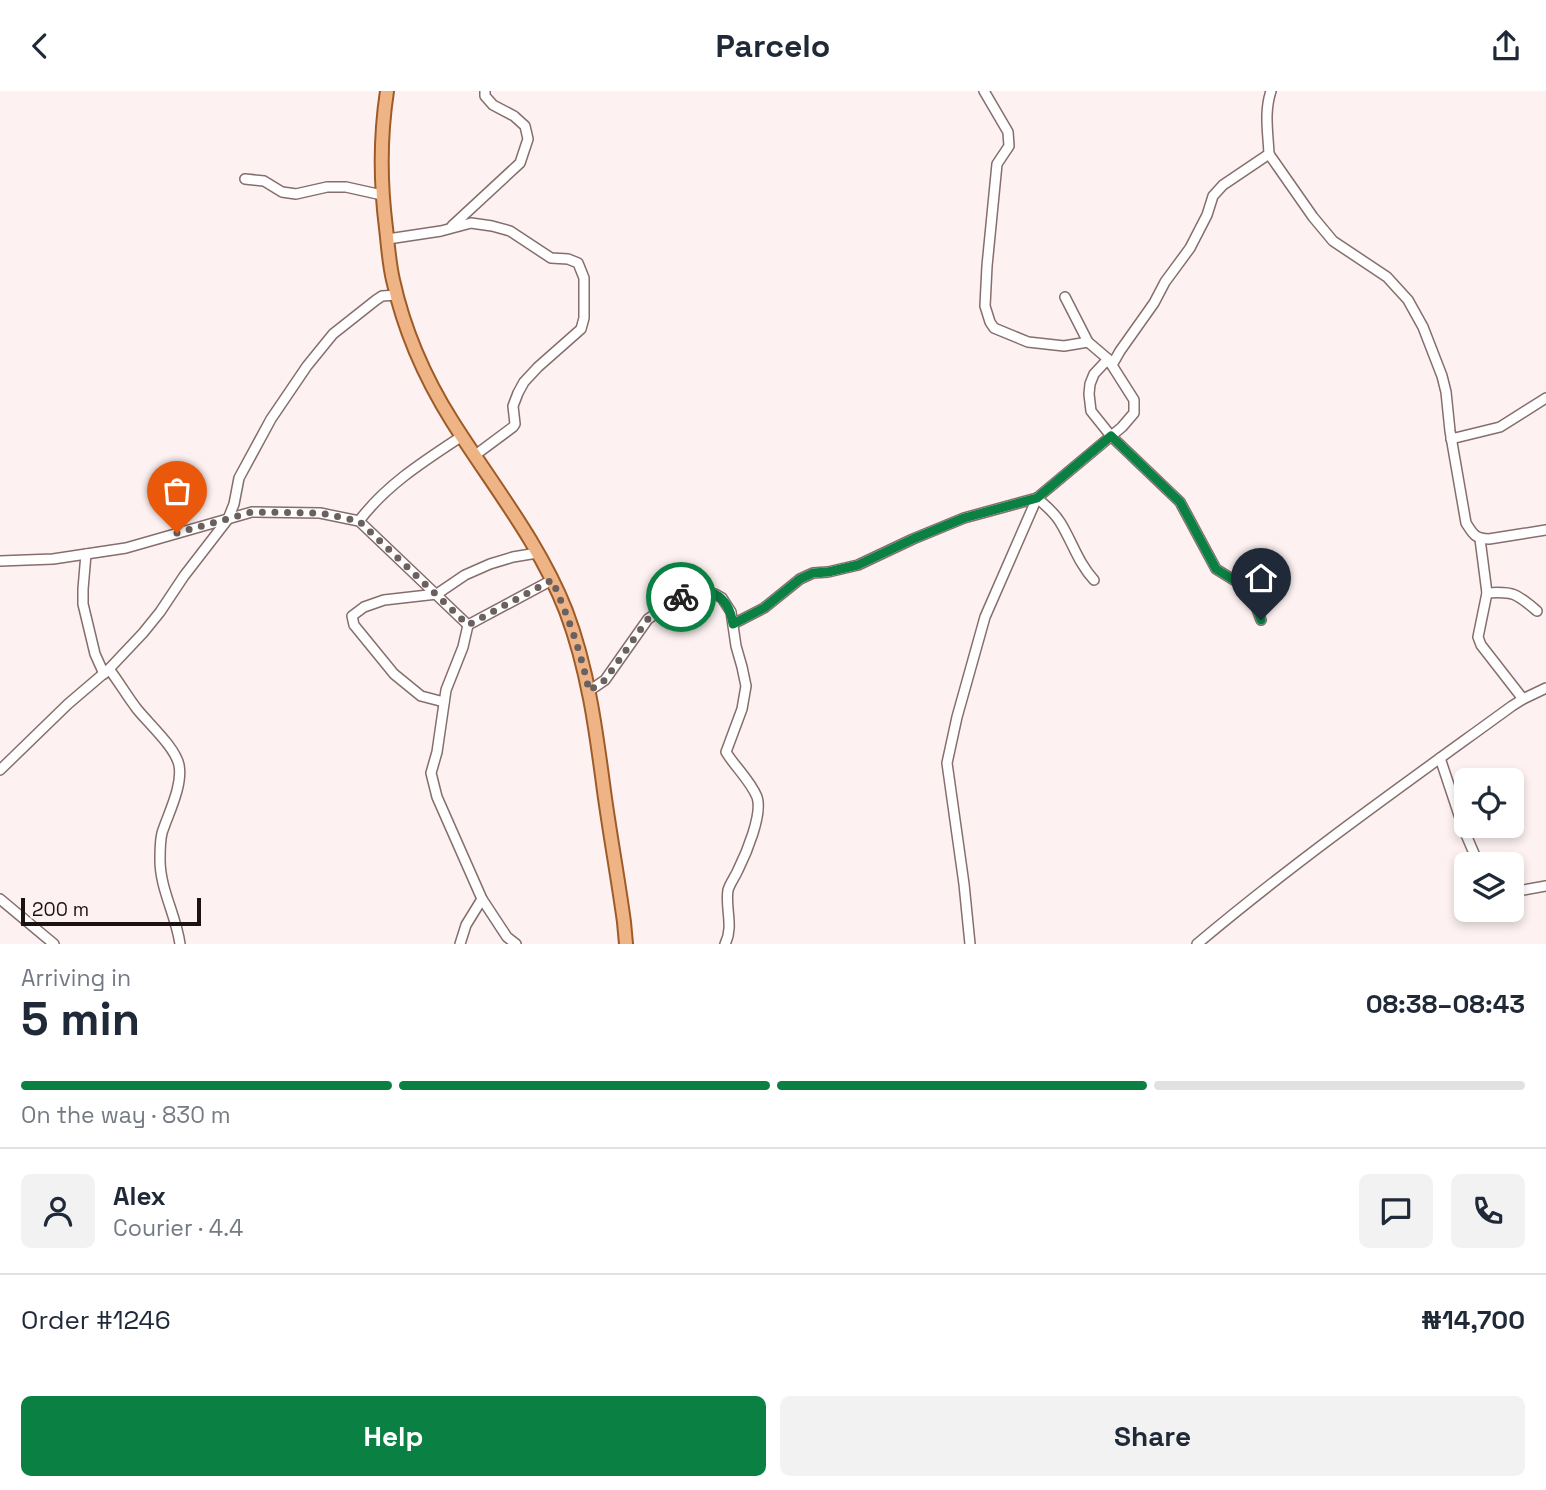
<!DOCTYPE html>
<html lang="en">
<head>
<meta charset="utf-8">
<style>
  :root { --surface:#fff; --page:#f2f2f3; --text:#1f2937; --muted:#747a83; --line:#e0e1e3; --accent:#0b8043 }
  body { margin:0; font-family:"Space Grotesk",sans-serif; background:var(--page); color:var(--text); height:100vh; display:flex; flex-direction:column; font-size:26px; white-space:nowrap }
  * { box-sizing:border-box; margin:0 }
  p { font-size:23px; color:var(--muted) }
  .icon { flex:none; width:38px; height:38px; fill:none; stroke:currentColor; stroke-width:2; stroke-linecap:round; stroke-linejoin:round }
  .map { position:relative; height:853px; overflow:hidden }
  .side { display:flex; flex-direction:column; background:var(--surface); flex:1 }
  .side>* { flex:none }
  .fabs { position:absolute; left:1454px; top:677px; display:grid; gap:14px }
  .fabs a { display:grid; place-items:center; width:70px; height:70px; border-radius:10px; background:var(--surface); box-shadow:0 4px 10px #0003; font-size:35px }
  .scale { position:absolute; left:21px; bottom:18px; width:180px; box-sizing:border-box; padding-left:7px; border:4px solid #1b1211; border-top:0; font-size:19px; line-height:24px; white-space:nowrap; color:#1b1211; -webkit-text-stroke:5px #fdf2f1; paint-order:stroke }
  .pin { position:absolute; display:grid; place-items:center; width:60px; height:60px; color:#fff; margin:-72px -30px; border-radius:50% 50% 50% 0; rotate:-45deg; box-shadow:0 0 7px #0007 }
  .pin .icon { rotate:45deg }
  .courier { position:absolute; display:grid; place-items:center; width:70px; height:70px; margin:-35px; border:5px solid #0b8043; border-radius:50%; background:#fff; color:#222; box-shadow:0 2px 9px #0007 }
  .overview em { font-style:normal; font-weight:700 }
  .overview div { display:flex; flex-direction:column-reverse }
  .overview { display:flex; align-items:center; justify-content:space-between; height:119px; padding:0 21px }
  h1 { font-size:46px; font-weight:700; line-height:52px }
  .bar { display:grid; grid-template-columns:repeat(4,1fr); gap:10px 7px; align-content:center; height:84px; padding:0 21px }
  .bar i { height:9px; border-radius:5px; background:var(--line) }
  .bar .on { background:var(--accent) }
  .bar p { grid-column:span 4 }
  .line { display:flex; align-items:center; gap:18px; padding:0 21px; border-top:2px solid var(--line) }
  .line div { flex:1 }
  .round { display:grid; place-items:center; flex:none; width:74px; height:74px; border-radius:10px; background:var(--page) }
  .primary-button { display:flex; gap:14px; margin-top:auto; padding:14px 21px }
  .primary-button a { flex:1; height:80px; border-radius:10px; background:var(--accent); color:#fff; font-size:28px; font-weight:700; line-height:80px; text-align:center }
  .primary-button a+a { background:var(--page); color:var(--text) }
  header { display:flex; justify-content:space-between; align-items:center; height:91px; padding:0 21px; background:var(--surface); font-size:32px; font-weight:700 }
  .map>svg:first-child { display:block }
</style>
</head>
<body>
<header><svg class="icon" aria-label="back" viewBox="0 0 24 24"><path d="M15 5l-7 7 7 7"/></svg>Parcelo<svg class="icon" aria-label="share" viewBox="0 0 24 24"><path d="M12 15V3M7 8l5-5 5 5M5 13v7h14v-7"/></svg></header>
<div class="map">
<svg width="1546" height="853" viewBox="0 0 1546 853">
  <rect width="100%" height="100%" fill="#fdf2f1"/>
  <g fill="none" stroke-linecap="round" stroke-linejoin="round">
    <g stroke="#856e6c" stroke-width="12">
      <g id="minor">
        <polyline points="984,0 1008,41 1009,55 997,73 987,175 985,215 990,231 994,237 1028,251 1064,255 1088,251"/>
        <path d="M1269 63 1313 126 1333 150 1387 186 1408 209 1423 236 1442 285 1446 301 1450 340 1466 432C1473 443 1475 448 1489 448L1546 439"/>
        <polyline points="245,88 264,90 282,101 296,103 327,96 346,96 382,104"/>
        <polyline points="452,135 520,72 528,48 525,35 514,25 493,14 485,5 485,0"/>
        <polyline points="388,148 441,140 471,132 492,135 510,140 551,167 568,168 578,172 584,187 584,227 581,238 538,276 524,291 518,302 513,315 515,333 513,336 474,365"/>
        <polyline points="1108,268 1094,283 1090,293 1089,303 1091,320 1111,345 1180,411 1216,478 1250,499 1261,529"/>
        <path d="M1112 274 1120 260 1154 212 1165 191 1190 157 1207 124 1213 105 1223 94 1269 63C1268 41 1264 21 1271 0"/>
        <polyline points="1451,348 1500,336 1546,307"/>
        <path d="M1037 407C1045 414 1054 421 1060 431 1072 450 1078 472 1094 489"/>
        <path d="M359 430C386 394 424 370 462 345"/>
        <polyline points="1480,448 1487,502 1478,546 1481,554 1523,608"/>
        <polyline points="86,463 83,498 83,513 95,563 104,583"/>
        <polyline points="0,470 53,468 126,457 252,421 320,422 359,430 468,534 552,489"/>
        <path d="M1487 502C1514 500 1517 503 1537 520"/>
        <polyline points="733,533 764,517 800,488 813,482 828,481 858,474 913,448 964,427 1037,407 1122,336 1134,322 1134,309 1108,268 1088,251 1065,206"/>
        <polyline points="468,534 463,556 446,599 437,661 431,682 437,706 482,808 507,846 516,853"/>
        <path d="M109 578C119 591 127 605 137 618 149 633 175 656 179 674 183 695 168 723 162 742 160 750 160 761 160 769 160 798 176 824 180 853"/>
        <path d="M589 600 605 589 648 528 679 507 691 501 703 500 715 503 722 507 731 521 736 555 742 576 746 595 742 618 726 661C735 676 750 689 757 706 763 723 746 763 738 779 735 786 730 792 728 799 725 817 734 836 725 853"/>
        <polyline points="444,611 421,605 394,583 354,534 352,525 364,516 384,509 437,503 465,484 490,473 513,466 537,462"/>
        <polyline points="1440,667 1464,739 1479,774"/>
        <polyline points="0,679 68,613 109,578 143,542 160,521 184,485 228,428 234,413 239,387 271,328 307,275 333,243 376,209 382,205 397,204"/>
        <polyline points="1512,801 1546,795"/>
        <polyline points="0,808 54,853"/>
        <polyline points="460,853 466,834 482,808"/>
        <polyline points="970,853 964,793 947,672 957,626 985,526 1037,407"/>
        <path d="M1197 853C1298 768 1406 692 1512 615L1523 608 1546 597"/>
      </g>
    </g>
    <g stroke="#9e5b28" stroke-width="16">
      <path id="major" d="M387 0C380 46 380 90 386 137 388 154 389 172 393 189 404 239 425 287 452 330 491 392 539 451 566 520 588 578 596 639 604 700 610 744 618 787 624 831L626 853"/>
    </g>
    <use href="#minor" stroke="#fff" stroke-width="9"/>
    <use href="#major" stroke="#efb486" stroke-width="12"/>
  </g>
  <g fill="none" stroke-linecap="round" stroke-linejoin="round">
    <path stroke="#6a605f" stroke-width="7" stroke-dasharray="0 12.6" d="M177 442 252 421 320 422 359 430 468 534 552 489C568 525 581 561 589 600L605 589 648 528 681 506"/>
    <path stroke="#0b8043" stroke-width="9" d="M681 506C708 493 728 503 733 533L764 517 800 488 813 482 828 481 858 474 913 448 964 427 1037 407 1111 345 1180 411 1216 478 1250 499 1261 529"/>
  </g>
</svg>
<div class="fabs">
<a><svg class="icon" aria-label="locate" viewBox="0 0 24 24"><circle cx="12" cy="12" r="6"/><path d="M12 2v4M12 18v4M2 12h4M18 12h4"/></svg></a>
<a><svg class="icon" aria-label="layers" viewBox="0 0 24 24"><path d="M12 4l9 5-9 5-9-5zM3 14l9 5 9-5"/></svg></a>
</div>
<div class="scale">200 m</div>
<div class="pin" style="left:177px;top:442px;background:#ea580c"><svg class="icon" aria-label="bag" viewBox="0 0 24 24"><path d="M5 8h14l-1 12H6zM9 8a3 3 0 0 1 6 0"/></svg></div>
<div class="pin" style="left:1261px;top:529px;background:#1f2937"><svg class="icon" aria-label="home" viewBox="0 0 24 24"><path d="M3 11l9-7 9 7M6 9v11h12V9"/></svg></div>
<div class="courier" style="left:681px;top:506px"><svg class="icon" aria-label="bike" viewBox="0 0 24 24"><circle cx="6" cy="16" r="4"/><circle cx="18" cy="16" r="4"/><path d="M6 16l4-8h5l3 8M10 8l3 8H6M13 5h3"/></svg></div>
</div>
<section class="side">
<div class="overview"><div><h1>5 min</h1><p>Arriving in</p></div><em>08:38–08:43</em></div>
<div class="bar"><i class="on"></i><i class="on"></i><i class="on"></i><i></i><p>On the way · 830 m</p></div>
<div class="line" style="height:126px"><a class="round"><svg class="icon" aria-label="person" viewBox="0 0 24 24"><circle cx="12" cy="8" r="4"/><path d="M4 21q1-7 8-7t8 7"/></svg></a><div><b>Alex</b><p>Courier · 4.4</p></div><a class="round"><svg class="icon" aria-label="chat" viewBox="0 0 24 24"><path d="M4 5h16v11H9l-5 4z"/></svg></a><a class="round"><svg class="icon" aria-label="phone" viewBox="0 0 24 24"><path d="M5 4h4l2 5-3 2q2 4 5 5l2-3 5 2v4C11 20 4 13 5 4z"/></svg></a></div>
<div class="line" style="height:91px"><div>Order #1246</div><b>₦14,700</b></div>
<div class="primary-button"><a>Help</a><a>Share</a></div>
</section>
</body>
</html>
